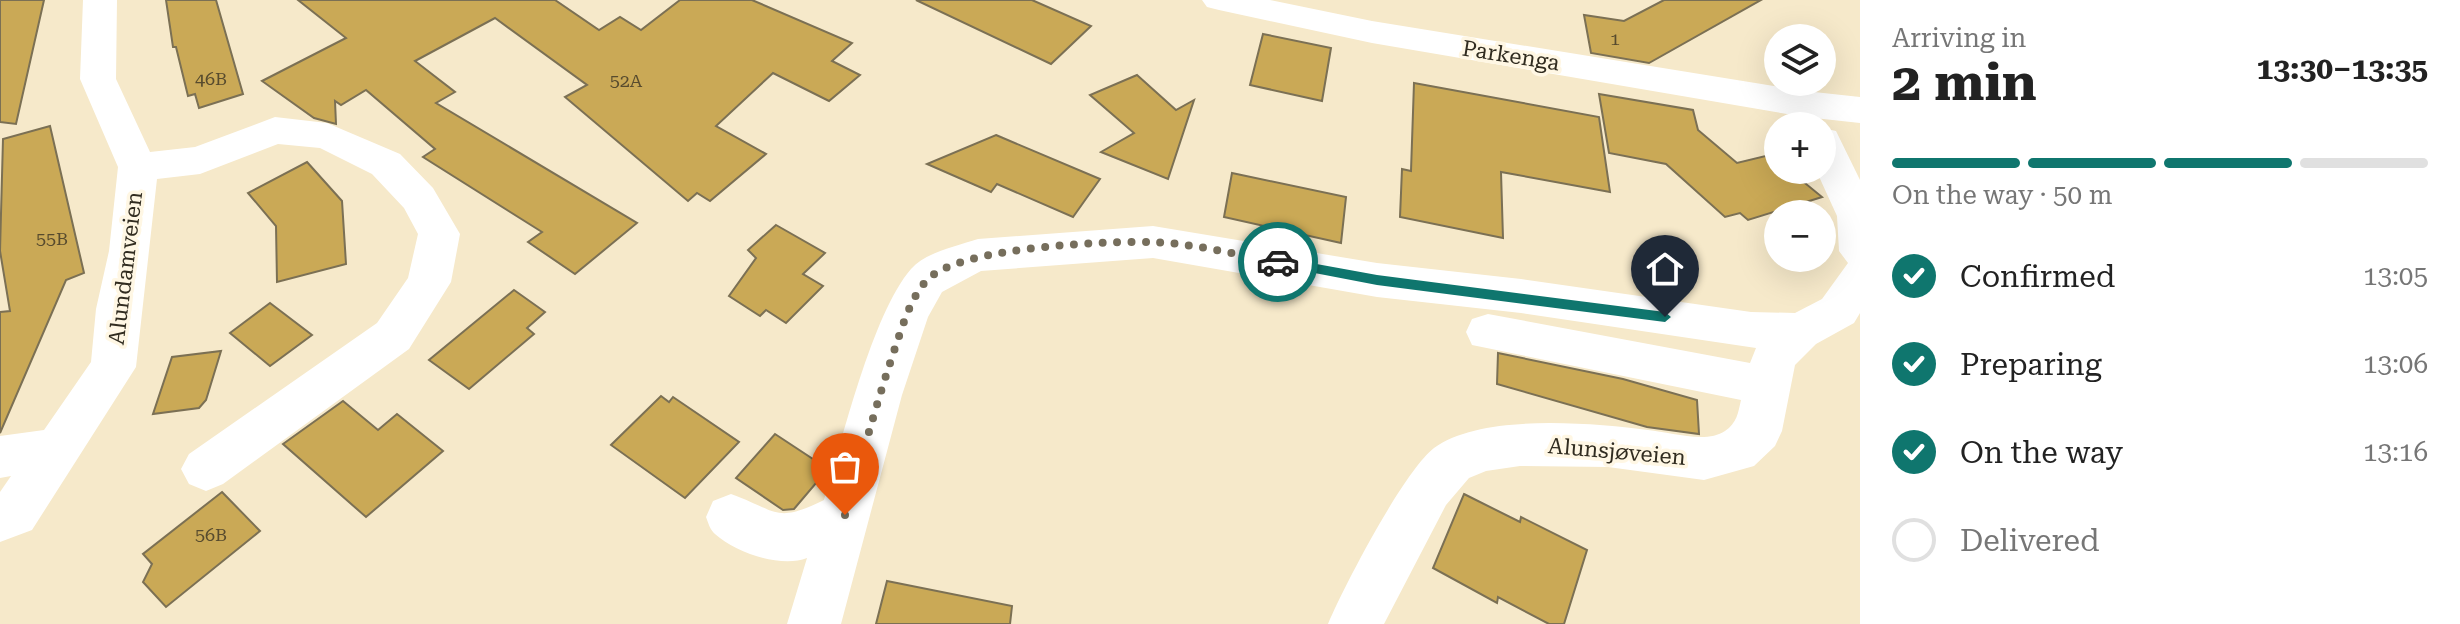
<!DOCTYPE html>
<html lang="en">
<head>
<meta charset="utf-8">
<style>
  :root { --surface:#fff; --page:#f2f2f2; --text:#222; --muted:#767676; --line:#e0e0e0; --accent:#0f766e }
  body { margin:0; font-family:"Roboto Serif",serif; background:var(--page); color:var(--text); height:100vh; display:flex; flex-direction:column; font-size:30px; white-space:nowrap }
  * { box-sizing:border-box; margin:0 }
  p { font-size:26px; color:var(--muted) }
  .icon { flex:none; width:44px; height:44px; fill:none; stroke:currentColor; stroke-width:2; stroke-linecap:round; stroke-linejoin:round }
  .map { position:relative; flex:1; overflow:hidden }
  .drawer { display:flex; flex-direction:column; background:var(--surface); width:600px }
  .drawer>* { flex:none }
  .tools { position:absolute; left:1764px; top:24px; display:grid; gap:16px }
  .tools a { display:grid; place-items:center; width:72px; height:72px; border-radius:50%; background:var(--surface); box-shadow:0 8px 32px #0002; font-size:40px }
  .pin { position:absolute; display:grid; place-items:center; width:68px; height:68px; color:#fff; margin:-82px -34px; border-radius:50% 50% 50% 0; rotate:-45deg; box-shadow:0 0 8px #0007 }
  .pin .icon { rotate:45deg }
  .courier { position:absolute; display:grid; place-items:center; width:80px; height:80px; margin:-40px; border:6px solid #0f766e; border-radius:50%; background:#fff; color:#222; box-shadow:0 2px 10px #0007 }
  .overview em { font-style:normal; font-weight:700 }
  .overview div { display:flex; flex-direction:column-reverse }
  .overview { display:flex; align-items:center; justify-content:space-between; height:136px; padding:0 32px }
  h1 { font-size:52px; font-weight:700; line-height:60px }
  .bar { display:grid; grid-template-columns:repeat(4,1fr); gap:12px 8px; align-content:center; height:96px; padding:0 32px }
  .bar i { height:10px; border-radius:6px; background:var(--line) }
  .bar .current { background:var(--accent) }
  .bar p { grid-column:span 4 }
  ol { padding:0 32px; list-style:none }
  li { display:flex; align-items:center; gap:24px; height:88px }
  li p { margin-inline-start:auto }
  li .icon { padding:8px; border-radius:50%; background:var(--accent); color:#fff; stroke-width:4 }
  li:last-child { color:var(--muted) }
  li i { width:44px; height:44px; border:4px solid var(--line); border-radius:50% }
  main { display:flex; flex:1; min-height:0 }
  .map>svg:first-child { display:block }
</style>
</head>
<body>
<main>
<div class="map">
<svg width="1860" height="624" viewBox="0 0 1860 624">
  <rect width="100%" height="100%" fill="#f6e9ca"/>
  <g fill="#caa956" stroke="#7b7054" stroke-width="2">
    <polygon points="0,0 44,0 16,124 0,122"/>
    <polygon points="166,0 216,0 243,94 199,108 195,94 188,96 176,47 173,47"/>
    <polygon points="298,0 555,0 599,30 620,17 641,30 680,0 752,0 852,43 832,61 860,75 829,101 773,73 716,126 766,154 710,201 697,193 688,201 565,97 587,85 495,18 415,61 455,92 436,103 637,223 575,274 528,242 542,232 423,157 435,149 366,90 341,105 335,101 336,124 314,118 262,81 346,38"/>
    <polygon points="916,0 1032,0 1091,26 1051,64"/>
    <polygon points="1664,0 1761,0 1649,63 1591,53 1584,15 1624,21"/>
    <polygon points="1263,34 1331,48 1322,101 1250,85"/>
    <polygon points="1137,75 1176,110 1194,100 1168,179 1101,152 1134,133 1090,95"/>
    <polygon points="1414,83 1599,117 1610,192 1501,172 1503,238 1400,217 1402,169 1411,171"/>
    <polygon points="1599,94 1693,110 1698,130 1737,163 1778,153 1778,170 1789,170 1822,197 1748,220 1740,213 1725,217 1666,164 1609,153"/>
    <polygon points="50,126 84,273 66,280 0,433 0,312 10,311 0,251 3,139"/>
    <polygon points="996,135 1100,179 1073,217 997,184 991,192 927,164"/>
    <polygon points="307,162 342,201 346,264 277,282 276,226 248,193"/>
    <polygon points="1232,173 1346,197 1341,243 1224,217"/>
    <polygon points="776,225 825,253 803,274 823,286 786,323 766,310 760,316 729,296 756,258 748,250"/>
    <polygon points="514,290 545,312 527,328 534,334 469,389 429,360"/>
    <polygon points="270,303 312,335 270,366 230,333"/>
    <polygon points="221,351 206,400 199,408 153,414 172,357"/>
    <polygon points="1498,353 1623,379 1697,400 1699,434 1647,427 1497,384"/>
    <polygon points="661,396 669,402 673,397 739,442 685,498 611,445"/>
    <polygon points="343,401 378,430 397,414 443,451 366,517 283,444"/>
    <polygon points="775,434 828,469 794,509 783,510 736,478"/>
    <polygon points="222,492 260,531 166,607 143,582 152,564 143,554"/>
    <polygon points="1464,494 1520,522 1521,517 1587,550 1564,624 1549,624 1498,597 1497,603 1433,568"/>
    <polygon points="887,581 1012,606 1010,624 876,624"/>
  </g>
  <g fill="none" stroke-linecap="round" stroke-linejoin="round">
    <g fill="#fff" fill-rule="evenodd">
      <polygon points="83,0 117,0 116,79 150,152 195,147 275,117 327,123 400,154 433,188 460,234 451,282 409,349 223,484 206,491 189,484 181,469 189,454 377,323 408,278 418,234 404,208 372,174 320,148 278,144 200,174 157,179 136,367 32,530 0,542 0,492 11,476 0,478 0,436 44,430 91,362 96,309 109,251 118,167 80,79"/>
      <polygon points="1202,0 1270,0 1372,21 1805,91 1860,97 1860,123 1805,117 1372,43 1219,10 1207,7"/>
      <path d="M1822 128 1836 131 1860 180V313L1854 323 1816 344 1795 365 1782 431 1775 446 1754 466 1704 480 1608 467 1520 466 1486 471 1469 478 1446 505 1384 624H1328C1344 586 1404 471 1434 448 1482 413 1591 423 1648 430 1670 432 1706 444 1725 431 1737 423 1738 413 1741 400L1472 345 1466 332 1472 319 1488 314 1750 363 1756 348 1521 313 1377 297 1153 258 981 271 942 292 928 317 902 395 841 624H787L807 558C781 568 736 553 715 534 710 530 708 522 706 517L713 501 731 494C778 511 775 524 824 500 842 441 872 314 911 269 926 252 957 246 978 239L1153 226 1377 263 1521 279 1751 312 1795 313 1822 299 1848 263 1839 251 1837 216 1816 170H1822Z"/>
    </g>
  </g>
  <polygon fill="#0f766e" points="1278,257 1377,275 1665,312 1671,317 1665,322 1377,285 1273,265 1273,258"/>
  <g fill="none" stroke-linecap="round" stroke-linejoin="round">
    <path stroke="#766e5c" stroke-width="8" stroke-dasharray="0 14.4" d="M845 515C861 460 876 405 894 351 902 328 910 298 927 280 958 247 1104 241 1151 242 1193 243 1237 255 1278 262"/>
  </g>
  <g text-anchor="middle" stroke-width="7" stroke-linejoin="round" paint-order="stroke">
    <g font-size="18" fill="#574b2e">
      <text x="1615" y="45">1</text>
      <text x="211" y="85">46B</text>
      <text x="626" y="87">52A</text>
      <text x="52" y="245">55B</text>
      <text x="211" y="541">56B</text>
    </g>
    <g font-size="22" fill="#312c20" stroke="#fff7e4">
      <text transform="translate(1511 55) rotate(9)" y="8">Parkenga</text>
      <text transform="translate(125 268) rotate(-83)" y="8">Alundamveien</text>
      <text transform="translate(1617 451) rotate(5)" y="8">Alunsjøveien</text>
    </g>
  </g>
</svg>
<div class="tools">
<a><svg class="icon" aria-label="layers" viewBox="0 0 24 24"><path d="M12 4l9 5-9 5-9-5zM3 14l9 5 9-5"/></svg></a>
<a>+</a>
<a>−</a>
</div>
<div class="pin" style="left:845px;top:515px;background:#ea580c"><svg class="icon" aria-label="bag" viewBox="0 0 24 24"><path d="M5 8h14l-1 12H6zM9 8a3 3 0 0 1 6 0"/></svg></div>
<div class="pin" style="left:1665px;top:317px;background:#1f2937"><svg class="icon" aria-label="home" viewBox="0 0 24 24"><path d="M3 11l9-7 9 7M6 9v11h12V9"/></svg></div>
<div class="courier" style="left:1278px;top:262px"><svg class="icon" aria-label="car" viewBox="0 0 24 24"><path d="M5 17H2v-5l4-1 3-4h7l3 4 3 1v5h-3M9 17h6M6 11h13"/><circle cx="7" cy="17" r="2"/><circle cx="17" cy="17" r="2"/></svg></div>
</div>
<section class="drawer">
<div class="overview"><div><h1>2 min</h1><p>Arriving in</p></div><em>13:30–13:35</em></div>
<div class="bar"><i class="current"></i><i class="current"></i><i class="current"></i><i></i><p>On the way · 50 m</p></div>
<ol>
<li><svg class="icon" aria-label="check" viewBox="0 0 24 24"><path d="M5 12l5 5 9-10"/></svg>Confirmed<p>13:05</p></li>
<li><svg class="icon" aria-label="check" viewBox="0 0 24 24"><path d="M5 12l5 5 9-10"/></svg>Preparing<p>13:06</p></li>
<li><svg class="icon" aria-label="check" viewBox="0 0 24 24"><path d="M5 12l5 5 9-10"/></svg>On the way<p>13:16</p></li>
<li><i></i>Delivered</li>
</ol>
</section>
</main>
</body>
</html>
